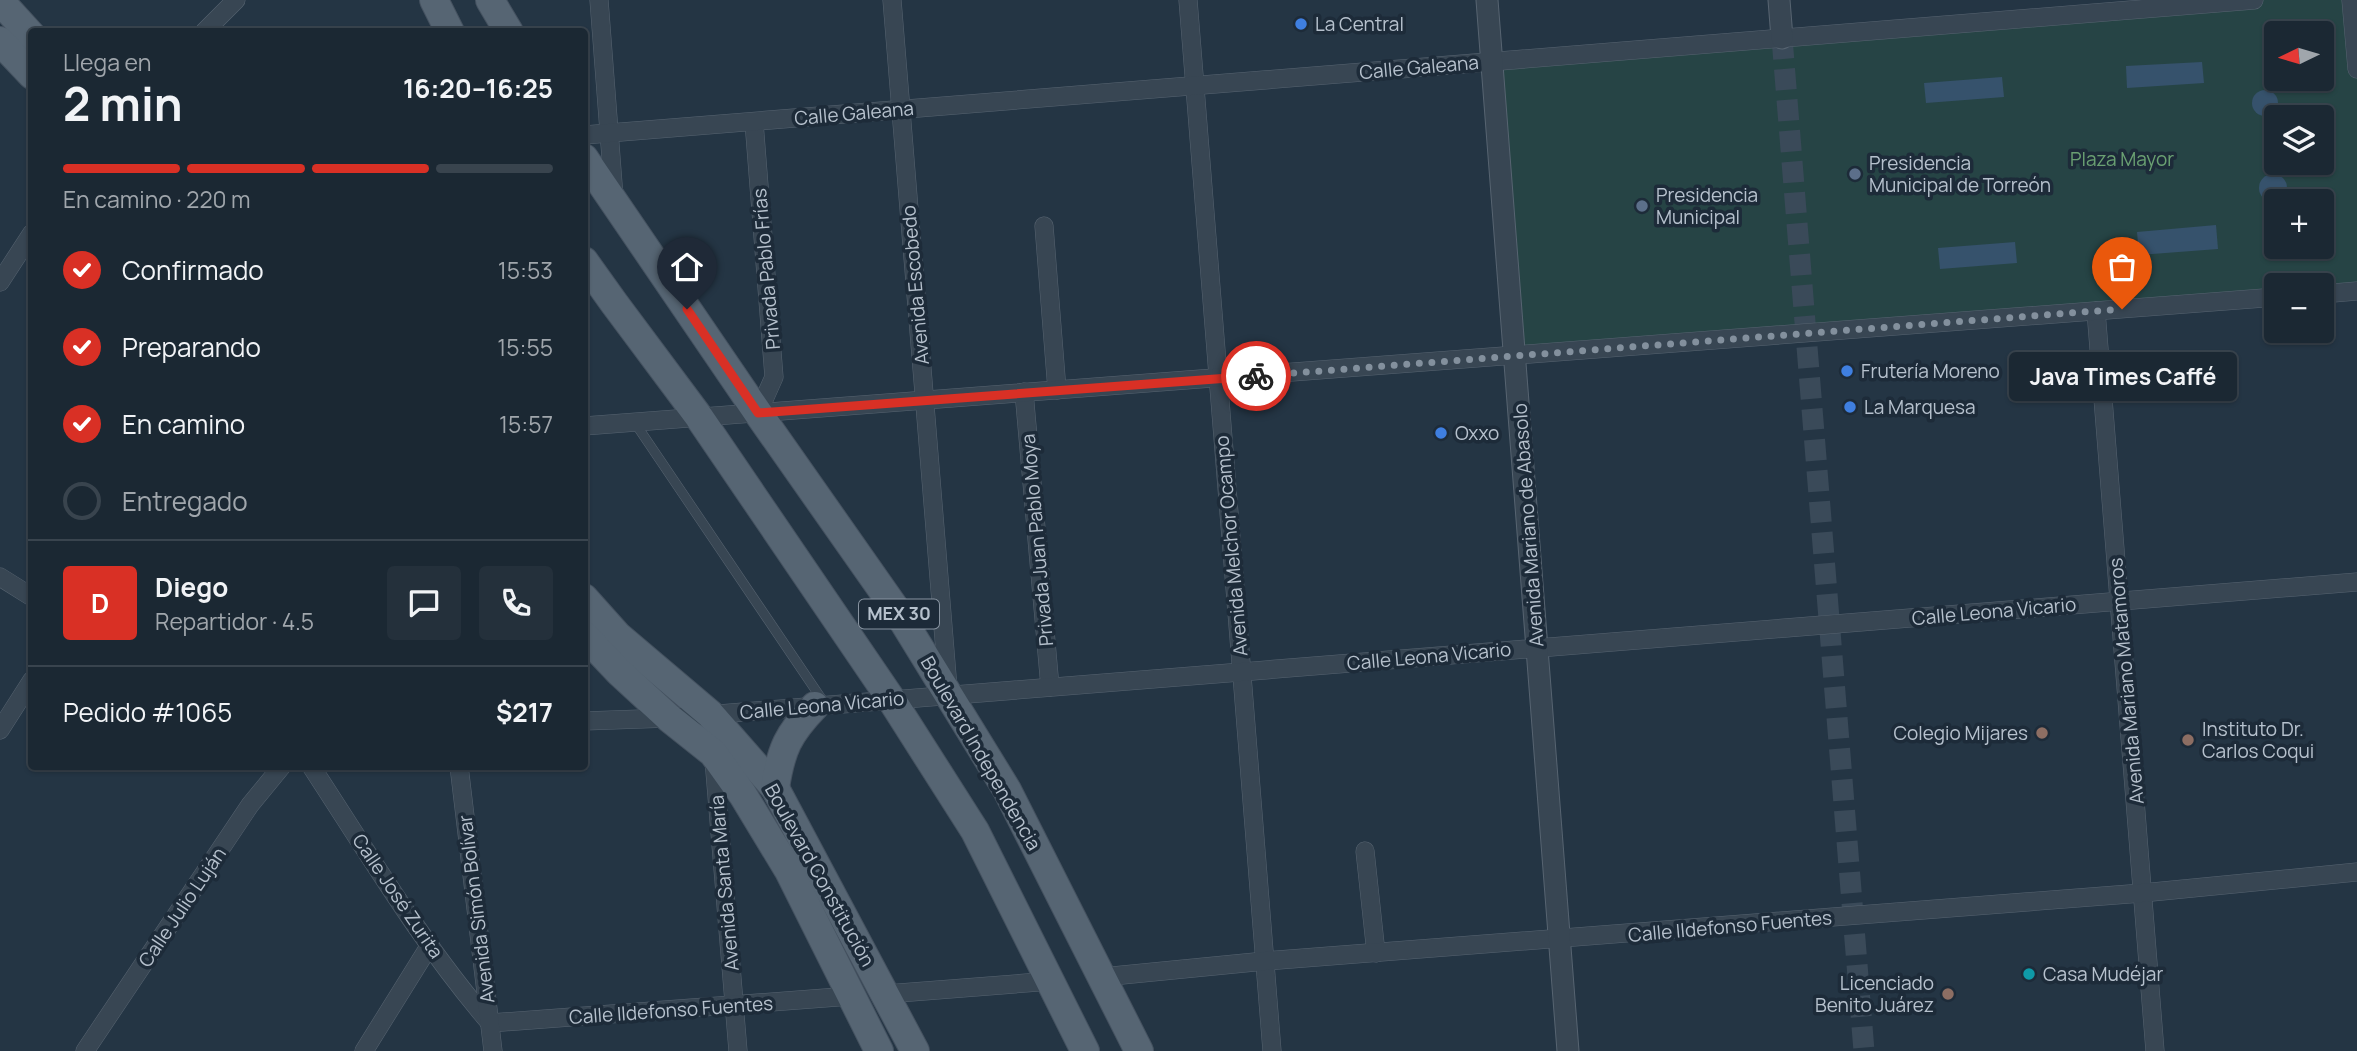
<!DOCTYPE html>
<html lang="es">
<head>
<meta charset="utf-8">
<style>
  :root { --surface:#1b2833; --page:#24303b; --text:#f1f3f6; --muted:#a0a6ac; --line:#39444e; --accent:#d93025 }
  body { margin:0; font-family:Manrope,sans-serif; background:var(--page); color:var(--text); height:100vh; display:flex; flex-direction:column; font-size:26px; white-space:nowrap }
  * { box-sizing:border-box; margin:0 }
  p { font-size:23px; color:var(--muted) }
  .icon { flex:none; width:38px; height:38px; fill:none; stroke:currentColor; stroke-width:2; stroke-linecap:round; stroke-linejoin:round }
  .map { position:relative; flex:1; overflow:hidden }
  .side { position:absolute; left:28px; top:28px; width:560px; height:742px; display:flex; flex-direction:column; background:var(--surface); border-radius:7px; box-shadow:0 2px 5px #0004,0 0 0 2px var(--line) }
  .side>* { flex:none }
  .needle { width:46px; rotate:265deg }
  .tools { position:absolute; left:2264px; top:21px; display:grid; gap:14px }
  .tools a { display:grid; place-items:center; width:70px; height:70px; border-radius:7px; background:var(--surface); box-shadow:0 2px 5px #0004,0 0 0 2px var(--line); font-size:35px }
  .pin { position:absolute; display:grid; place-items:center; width:60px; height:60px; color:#fff; margin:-72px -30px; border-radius:50% 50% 50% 0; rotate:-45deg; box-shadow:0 0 7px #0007 }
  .pin .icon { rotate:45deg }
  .courier { position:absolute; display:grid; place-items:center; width:70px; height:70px; margin:-35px; border:5px solid #d93025; border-radius:50%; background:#fff; color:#222; box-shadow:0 2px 9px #0007 }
  .bubble { position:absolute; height:49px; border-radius:7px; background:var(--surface); box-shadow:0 2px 5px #0004,0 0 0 2px var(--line); font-size:23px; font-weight:700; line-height:49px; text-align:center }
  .summary em { font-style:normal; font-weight:700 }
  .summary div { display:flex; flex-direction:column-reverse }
  .summary { display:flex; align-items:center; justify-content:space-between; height:119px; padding:0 35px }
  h1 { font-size:46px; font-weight:700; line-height:52px }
  .bar { display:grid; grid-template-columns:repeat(4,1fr); gap:10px 7px; align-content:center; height:84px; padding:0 35px }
  .bar i { height:9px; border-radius:5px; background:var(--line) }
  .bar .active { background:var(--accent) }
  .bar p { grid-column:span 4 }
  .line { display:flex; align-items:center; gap:18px; padding:0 35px; border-top:2px solid var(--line) }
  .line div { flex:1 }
  .round { display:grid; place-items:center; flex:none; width:74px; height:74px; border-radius:7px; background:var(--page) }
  ol { padding:0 35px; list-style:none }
  li { display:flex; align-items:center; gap:21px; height:77px }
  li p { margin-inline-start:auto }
  li .icon { padding:7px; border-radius:50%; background:var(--accent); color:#fff; stroke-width:4 }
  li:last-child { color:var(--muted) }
  li i { width:38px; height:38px; border:4px solid var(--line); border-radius:50% }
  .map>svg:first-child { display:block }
</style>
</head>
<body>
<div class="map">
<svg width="2357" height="1051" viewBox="0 0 2357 1051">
  <rect width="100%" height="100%" fill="#243544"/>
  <path fill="#264445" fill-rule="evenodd" d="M2225 0H2357V291L2322 285H2277V297L1517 355 1492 60ZM2277 33H2322V79H2277ZM2277 117H2322V163H2277ZM2277 201H2322V247H2277Z"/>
  <g fill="#36526c">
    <polygon points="2202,62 2204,83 2127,88 2126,66"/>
    <polygon points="2002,77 2004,97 1926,103 1924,83"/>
    <circle cx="2265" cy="103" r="13"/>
    <circle cx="2273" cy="188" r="14"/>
    <polygon points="2216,225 2218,249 2139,255 2137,232"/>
    <polygon points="2015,242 2017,263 1940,269 1938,248"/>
  </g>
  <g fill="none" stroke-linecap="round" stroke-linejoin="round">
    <polyline stroke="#3a4a59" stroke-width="21" stroke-dasharray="21 10" stroke-linecap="butt" points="1782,38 1864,1051"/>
    <g stroke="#576471" stroke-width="10">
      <polyline id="service" points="635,423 823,701"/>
    </g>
    <g stroke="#576471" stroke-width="19">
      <g id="minor">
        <polyline points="599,0 614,197"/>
        <polyline points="892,0 948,688"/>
        <polyline points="1188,0 1272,1051"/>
        <polyline points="2351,0 2357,69"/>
        <polyline points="204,32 236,0"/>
        <polyline points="754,122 774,377 758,413"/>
        <polyline points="584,135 2254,0"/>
        <polyline points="1044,226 1057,390"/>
        <polyline points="0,282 32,233"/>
        <polyline points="2322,294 2357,291"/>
        <polyline points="2096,311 2155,1051"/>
        <polyline points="1024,392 1050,687"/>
        <polyline points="584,426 2277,297"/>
        <polyline points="0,577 32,597"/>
        <polyline points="584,721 669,718 2357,582"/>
        <polyline points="0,730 32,680"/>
        <polyline points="714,760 738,1051"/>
        <path d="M311 766C368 853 422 944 490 1023L851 996"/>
        <polyline points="459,766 493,1051"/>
        <polyline points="1365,851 1376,953"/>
        <polyline points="1102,977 1265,961 2142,893 2357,872"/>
        <polyline points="886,994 1052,981"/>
        <polyline points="85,1051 250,805 282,766"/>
        <polyline points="364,1051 430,945"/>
      </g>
    </g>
    <g stroke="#576471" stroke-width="23">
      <g id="tertiary">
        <polyline points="1487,0 1568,1051"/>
        <polyline points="1779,0 1782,38"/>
      </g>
    </g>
    <g stroke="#455260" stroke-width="30">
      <g id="primary">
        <polyline points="434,0 450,32"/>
        <polyline points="490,0 509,32"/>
        <polyline points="0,1 32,36"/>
        <polyline points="0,41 32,75"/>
        <polyline points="584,158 758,413 897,611 1007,790 1139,1051"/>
        <polyline points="584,261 614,303 699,417 891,699 975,831 1085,1051"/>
        <polyline points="584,598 618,636 710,714 775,788 915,1051"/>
        <polyline points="584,635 619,672 669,718 713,753 743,795 789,871 879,1051"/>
        <path d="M775 788C781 749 788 734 815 706"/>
      </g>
    </g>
    <use href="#service" stroke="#384653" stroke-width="9"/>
    <use href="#minor" stroke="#384653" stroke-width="18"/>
    <use href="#tertiary" stroke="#384653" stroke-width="21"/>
    <use href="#primary" stroke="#566573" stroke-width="28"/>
  </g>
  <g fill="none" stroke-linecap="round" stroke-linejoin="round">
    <polyline stroke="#83909d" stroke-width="7" stroke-dasharray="0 12.6" points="1256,376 2122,309"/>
    <polyline stroke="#d93025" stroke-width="9" points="687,309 758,413 1256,376"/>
  </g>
  <g fill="#3f7fe0" stroke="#1d2b39" stroke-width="2.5">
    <circle cx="1301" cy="24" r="7"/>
    <circle cx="1847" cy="371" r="7"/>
    <circle cx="1850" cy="407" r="7"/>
    <circle cx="1441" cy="433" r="7"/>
  </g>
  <g fill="#5c6f8a" stroke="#1d2b39" stroke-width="2.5">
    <circle cx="1855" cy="174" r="7"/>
    <circle cx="1642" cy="206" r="7"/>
  </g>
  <g fill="#8d6e63" stroke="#1d2b39" stroke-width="2.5">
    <circle cx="2042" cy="733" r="7"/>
    <circle cx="2188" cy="740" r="7"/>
    <circle cx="1948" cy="994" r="7"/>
  </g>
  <circle fill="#0f9aa8" stroke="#1d2b39" stroke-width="2.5" cx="2029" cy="974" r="7"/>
  <g text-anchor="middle" stroke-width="7" stroke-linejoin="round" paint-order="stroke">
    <rect fill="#1d2b39" stroke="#8894a1" stroke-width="2" x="859" y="599.5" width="80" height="29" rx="5"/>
    <g font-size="18" font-weight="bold" fill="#b6c1cd">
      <text x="899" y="620">MEX 30</text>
    </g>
    <g font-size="19" fill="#b6c1cd" stroke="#1d2b39" text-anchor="start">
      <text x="1315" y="31">La Central</text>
      <text x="1869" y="170">Presidencia<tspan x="1869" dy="22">Municipal de Torreón</tspan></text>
      <text x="1656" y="202">Presidencia<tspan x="1656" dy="22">Municipal</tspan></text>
      <text x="1861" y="378">Frutería Moreno</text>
      <text x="1864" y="414">La Marquesa</text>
      <text x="1455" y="440">Oxxo</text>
      <text x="2202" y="736">Instituto Dr.<tspan x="2202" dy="22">Carlos Coqui</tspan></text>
      <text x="2028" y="740" text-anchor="end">Colegio Mijares</text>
      <text x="2043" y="981">Casa Mudéjar</text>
      <text x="1934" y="990" text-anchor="end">Licenciado<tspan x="1934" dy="22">Benito Juárez</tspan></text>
    </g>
    <g font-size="19" fill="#b6c1cd" stroke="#1d2b39">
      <text transform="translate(1419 67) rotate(-5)" y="7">Calle Galeana</text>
      <text transform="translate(854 113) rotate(-5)" y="7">Calle Galeana</text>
      <text transform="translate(766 269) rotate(-95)" y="7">Privada Pablo Frías</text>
      <text transform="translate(915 285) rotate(-95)" y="7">Avenida Escobedo</text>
      <text transform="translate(1528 525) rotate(-94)" y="7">Avenida Mariano de Abasolo</text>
      <text transform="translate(1037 540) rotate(-95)" y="7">Privada Juan Pablo Moya</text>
      <text transform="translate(1231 546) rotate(-95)" y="7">Avenida Melchor Ocampo</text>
      <text transform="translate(1994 611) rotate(-5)" y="7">Calle Leona Vicario</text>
      <text transform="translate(1429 656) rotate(-5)" y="7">Calle Leona Vicario</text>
      <text transform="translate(2126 681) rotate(-95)" y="7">Avenida Mariano Matamoros</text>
      <text transform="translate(822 705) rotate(-5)" y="7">Calle Leona Vicario</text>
      <text transform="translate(981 753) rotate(60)" y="7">Boulevard Independencia</text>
      <text transform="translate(820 875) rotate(61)" y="7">Boulevard Constitución</text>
      <text transform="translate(724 883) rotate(-95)" y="7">Avenida Santa María</text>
      <text transform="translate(398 896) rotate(56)" y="7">Calle José Zurita</text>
      <text transform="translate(182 907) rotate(-56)" y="7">Calle Julio Luján</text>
      <text transform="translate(476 909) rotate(-97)" y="7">Avenida Simón Bolívar</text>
      <text transform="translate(1730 926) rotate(-5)" y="7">Calle Ildefonso Fuentes</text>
      <text transform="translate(671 1010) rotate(-4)" y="7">Calle Ildefonso Fuentes</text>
    </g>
    <g font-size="19" fill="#6aa072" stroke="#1d2b39">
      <text x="2122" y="166">Plaza Mayor</text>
    </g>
  </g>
</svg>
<div class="tools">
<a><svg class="needle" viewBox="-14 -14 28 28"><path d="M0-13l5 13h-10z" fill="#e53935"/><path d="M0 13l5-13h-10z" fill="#a0a6ac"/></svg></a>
<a><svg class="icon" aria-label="layers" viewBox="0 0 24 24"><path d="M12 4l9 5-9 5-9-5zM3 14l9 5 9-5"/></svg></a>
<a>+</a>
<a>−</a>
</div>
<div class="pin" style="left:2122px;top:309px;background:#ea580c"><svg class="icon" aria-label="bag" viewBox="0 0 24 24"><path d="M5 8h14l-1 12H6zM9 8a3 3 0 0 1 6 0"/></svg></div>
<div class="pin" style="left:687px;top:309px;background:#1f2937"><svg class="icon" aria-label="home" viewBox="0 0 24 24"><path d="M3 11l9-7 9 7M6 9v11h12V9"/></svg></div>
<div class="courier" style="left:1256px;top:376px"><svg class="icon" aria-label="bike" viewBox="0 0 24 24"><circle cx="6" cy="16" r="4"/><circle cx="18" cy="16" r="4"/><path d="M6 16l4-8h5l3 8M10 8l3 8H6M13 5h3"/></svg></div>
<div class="bubble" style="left:2009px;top:352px;width:228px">Java Times Caffé</div>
<section class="side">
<div class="summary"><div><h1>2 min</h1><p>Llega en</p></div><em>16:20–16:25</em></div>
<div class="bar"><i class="active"></i><i class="active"></i><i class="active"></i><i></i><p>En camino · 220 m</p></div>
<ol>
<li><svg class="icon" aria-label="check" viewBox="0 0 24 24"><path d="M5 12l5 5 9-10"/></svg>Confirmado<p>15:53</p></li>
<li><svg class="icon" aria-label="check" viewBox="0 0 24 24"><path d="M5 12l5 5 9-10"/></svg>Preparando<p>15:55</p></li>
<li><svg class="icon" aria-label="check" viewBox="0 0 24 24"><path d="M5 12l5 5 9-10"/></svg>En camino<p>15:57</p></li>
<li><i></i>Entregado</li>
</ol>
<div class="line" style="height:126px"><b class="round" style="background:var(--accent);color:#fff">D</b><div><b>Diego</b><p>Repartidor · 4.5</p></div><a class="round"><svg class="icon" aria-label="chat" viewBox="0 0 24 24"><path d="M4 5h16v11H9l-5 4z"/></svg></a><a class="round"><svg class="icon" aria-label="phone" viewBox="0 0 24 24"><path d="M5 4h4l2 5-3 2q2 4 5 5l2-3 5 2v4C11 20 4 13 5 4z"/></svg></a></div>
<div class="line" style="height:91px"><div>Pedido #1065</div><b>$217</b></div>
</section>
</div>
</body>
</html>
